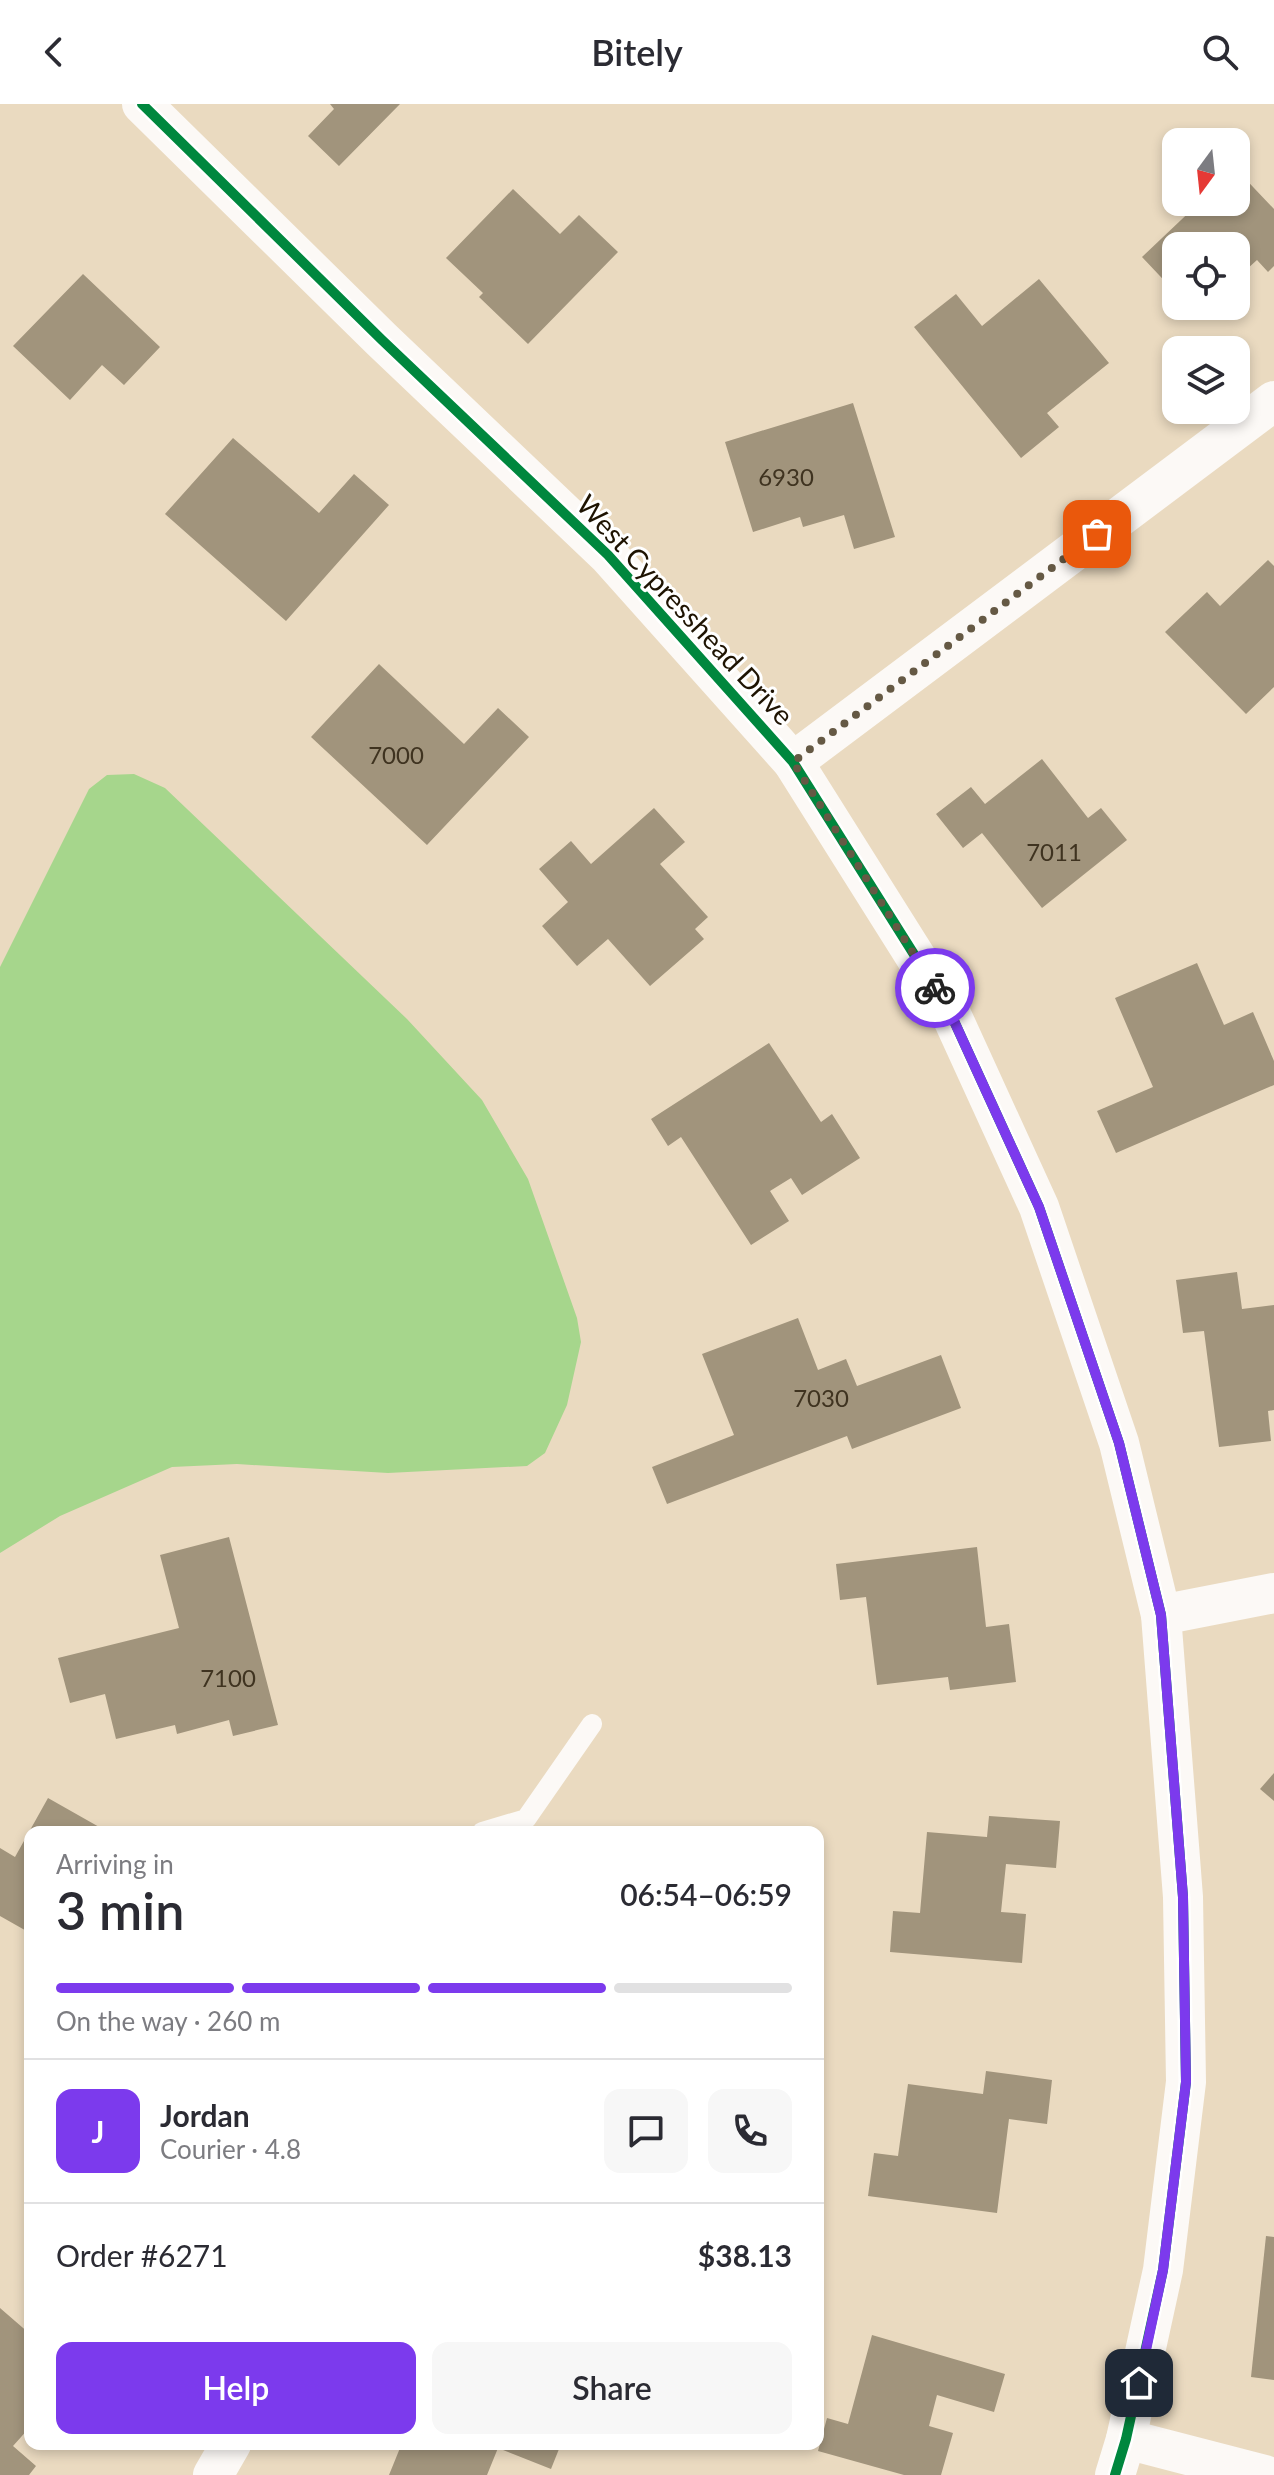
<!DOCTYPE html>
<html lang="en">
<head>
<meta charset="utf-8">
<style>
  :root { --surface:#fff; --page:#f7f7f7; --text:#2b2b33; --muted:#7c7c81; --line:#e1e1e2; --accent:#7c3aed }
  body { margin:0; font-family:Lato,sans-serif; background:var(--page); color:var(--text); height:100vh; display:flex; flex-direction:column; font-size:30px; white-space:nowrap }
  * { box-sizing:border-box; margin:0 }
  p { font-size:26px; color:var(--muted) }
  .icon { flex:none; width:44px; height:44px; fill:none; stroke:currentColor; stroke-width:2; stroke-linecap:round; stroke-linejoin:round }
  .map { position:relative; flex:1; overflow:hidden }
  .panel { position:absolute; left:24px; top:1722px; width:800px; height:624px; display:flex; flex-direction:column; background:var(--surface); border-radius:16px; box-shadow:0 4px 12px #0003 }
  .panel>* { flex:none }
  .needle { width:52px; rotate:195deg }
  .fabs { position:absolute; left:1162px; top:24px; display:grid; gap:16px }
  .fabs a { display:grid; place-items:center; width:88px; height:88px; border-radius:16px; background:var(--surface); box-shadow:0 4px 12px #0003; font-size:40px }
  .pin { position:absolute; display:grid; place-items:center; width:68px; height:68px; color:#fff; margin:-34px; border-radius:16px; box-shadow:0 4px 12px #0006 }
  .courier { position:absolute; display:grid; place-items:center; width:80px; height:80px; margin:-40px; border:6px solid #7c3aed; border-radius:50%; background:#fff; color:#222; box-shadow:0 2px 10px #0007 }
  .head em { font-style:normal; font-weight:600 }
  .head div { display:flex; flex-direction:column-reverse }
  .head { display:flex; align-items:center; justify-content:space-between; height:136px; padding:0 32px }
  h1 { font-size:52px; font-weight:600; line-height:60px }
  .bar { display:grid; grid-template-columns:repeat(4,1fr); gap:12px 8px; align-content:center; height:96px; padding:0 32px }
  .bar i { height:10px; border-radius:6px; background:var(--line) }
  .bar .selected { background:var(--accent) }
  .bar p { grid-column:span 4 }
  .line { display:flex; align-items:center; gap:20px; padding:0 32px; border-top:2px solid var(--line) }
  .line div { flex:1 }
  .round { display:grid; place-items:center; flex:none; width:84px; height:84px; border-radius:16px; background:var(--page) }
  .primary-button { display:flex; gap:16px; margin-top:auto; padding:16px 32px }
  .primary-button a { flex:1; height:92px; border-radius:16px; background:var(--accent); color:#fff; font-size:32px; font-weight:600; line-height:92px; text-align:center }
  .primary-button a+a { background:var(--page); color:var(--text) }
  header { display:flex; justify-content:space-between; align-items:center; height:104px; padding:0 32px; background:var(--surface); font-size:36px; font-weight:600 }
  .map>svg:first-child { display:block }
</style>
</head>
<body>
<header><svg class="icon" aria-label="back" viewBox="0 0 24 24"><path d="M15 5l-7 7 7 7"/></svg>Bitely<svg class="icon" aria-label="search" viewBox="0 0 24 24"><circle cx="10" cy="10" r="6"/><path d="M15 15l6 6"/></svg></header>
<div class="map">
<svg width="1274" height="2371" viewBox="0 0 1274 2371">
  <rect width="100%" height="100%" fill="#eadac0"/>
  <polygon fill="#a6d68c" points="134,670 165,684 407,915 482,996 528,1075 577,1214 581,1238 567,1301 545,1349 527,1362 388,1369 237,1360 172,1363 60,1412 0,1449 0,863 89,685 107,671"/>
  <g fill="#a1947c">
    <polygon points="330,0 400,0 339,62 308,32 334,5"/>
    <polygon points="1236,65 1274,105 1274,162 1268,168 1257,156 1236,175 1236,142 1176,142 1176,189 1142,153 1200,98 1236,98"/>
    <polygon points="513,85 560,130 579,111 618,148 528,240 479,193 483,189 446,154"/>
    <polygon points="83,170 160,243 124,281 102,261 70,296 13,242"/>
    <polygon points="1039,175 1109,259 1047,309 1059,323 1021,354 914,223 956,190 982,222"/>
    <polygon points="1188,202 1208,202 1197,212"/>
    <polygon points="853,299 895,433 854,445 844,411 803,423 800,413 753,428 725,338"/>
    <polygon points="233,334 319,409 354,370 389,401 286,517 165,410"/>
    <polygon points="1268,456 1274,462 1274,583 1246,610 1165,528 1207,488 1220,502"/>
    <polygon points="379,560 464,640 498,604 529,633 427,741 311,633"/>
    <polygon points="1042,655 1088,714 1101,704 1127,736 1042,804 982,729 963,744 936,710 971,683 985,700"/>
    <polygon points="654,704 685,738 660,760 708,813 695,825 704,835 650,882 608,835 577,862 542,822 568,798 539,765 571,737 591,760"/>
    <polygon points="1197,859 1224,921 1253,908 1274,957 1274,981 1116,1049 1097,1007 1153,983 1115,894"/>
    <polygon points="769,939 821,1018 832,1010 860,1054 802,1091 791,1074 770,1087 789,1117 751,1141 681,1033 668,1042 651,1015"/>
    <polygon points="1237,1168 1242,1205 1274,1201 1274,1306 1268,1307 1271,1337 1219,1343 1204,1227 1183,1229 1176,1176"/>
    <polygon points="798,1214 818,1266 846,1255 857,1282 941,1251 961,1304 852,1345 847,1332 667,1400 652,1363 734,1331 702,1250"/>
    <polygon points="229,1433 278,1621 233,1632 229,1616 177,1630 175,1621 116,1635 105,1590 70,1599 58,1554 179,1524 160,1451"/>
    <polygon points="977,1443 986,1523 1009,1520 1016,1578 950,1586 948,1573 877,1581 866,1493 840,1496 836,1460"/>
    <polygon points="1274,1669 1274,1697 1260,1685"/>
    <polygon points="48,1694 108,1728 30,1728 30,1829 0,1812 0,1744 15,1753"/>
    <polygon points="989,1712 1060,1717 1056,1764 1006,1760 1001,1808 1026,1810 1022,1859 890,1848 893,1807 920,1809 927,1728 987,1733"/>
    <polygon points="986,1967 1052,1976 1047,2020 1009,2015 997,2109 868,2092 874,2049 898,2052 908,1980 983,1990"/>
    <polygon points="1266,2132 1274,2133 1274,2276 1251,2273"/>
    <polygon points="0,2204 30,2230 30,2323 13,2342 36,2362 29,2371 0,2371"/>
    <polygon points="872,2231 1005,2270 994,2308 937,2291 929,2322 953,2329 941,2371 904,2371 818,2347 827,2314 848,2320"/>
    <polygon points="391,2340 561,2340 551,2365 498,2344 487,2371 389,2371 400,2344"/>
  </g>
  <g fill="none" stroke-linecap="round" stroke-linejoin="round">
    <polyline stroke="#fcf9f6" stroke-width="20" points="482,1728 526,1715 592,1620"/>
    <g stroke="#fcf9f6" stroke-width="40">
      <polyline points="142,0 382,236 608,451 793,658 949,906 1039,1103 1119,1339 1161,1511 1183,1793 1186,1978 1163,2166 1126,2335 1115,2371"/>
      <polyline points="793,658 1274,297"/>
      <polyline points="1161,1511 1274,1489"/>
      <polyline points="1126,2335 1265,2371"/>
      <polyline points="213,2371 231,2340"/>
    </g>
    <g stroke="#fff" stroke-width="15">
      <polyline id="cycleway" points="142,0 382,236 608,451 793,658 949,906 1039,1103 1119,1339 1161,1511 1183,1793 1186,1978 1163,2166 1126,2335 1115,2371"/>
    </g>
    <use href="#cycleway" stroke="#00873e" stroke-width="10"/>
  </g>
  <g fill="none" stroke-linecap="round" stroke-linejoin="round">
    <polyline stroke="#655944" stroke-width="8" stroke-dasharray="0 14.4" points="935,884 793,658 1097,430"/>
    <polyline stroke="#7c3aed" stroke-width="10" points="935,884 949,906 1039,1103 1119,1339 1161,1511 1183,1793 1186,1978 1163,2166 1139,2279"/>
  </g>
  <g text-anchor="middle" stroke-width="6" stroke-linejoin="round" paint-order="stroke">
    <g font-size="24" fill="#3f3320">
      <text x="786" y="382">6930</text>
      <text x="396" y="660">7000</text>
      <text x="1054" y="757">7011</text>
      <text x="821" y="1303">7030</text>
      <text x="228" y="1583">7100</text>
    </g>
    <g font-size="28" fill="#1e1302" stroke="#fff">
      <text transform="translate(685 506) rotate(47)" y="10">West Cypresshead Drive</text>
    </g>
  </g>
</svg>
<div class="fabs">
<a><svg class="needle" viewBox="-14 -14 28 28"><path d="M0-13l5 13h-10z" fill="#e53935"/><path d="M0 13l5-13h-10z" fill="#7c7c81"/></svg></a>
<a><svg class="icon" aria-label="locate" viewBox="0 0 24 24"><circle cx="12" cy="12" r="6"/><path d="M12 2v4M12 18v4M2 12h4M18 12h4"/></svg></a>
<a><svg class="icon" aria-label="layers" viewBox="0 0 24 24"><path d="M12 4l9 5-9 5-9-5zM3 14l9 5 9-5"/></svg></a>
</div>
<div class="pin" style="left:1097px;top:430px;background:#ea580c"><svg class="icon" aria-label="bag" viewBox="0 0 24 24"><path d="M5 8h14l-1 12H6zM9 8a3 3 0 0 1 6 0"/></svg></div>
<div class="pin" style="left:1139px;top:2279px;background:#1f2937"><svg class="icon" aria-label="home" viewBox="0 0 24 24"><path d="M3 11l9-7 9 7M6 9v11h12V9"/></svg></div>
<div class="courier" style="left:935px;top:884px"><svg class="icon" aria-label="bike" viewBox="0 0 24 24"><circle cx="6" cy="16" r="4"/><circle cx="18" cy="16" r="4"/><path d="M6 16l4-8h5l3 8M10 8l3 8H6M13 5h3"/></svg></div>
<section class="panel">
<div class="head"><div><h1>3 min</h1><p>Arriving in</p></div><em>06:54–06:59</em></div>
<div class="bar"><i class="selected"></i><i class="selected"></i><i class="selected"></i><i></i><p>On the way · 260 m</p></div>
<div class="line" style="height:144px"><b class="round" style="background:var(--accent);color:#fff">J</b><div><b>Jordan</b><p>Courier · 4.8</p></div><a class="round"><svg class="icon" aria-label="chat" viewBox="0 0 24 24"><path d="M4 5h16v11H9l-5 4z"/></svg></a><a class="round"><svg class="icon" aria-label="phone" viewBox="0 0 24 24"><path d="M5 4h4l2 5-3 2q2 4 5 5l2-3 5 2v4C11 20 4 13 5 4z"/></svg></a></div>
<div class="line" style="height:104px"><div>Order #6271</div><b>$38.13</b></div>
<div class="primary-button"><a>Help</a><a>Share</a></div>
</section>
</div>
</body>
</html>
